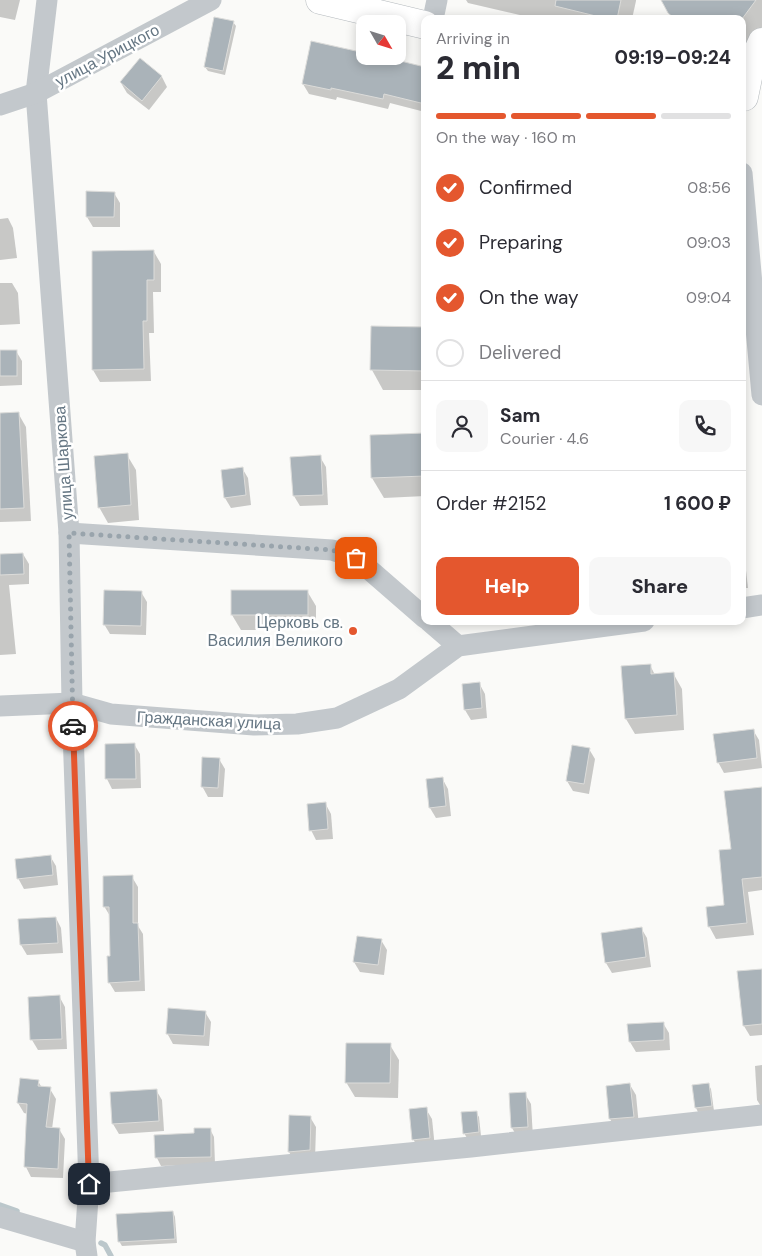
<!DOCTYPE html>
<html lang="en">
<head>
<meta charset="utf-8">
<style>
  :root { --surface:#fff; --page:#f7f7f7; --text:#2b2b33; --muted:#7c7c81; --line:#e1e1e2; --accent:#e4572e }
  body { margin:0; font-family:"DM Sans",sans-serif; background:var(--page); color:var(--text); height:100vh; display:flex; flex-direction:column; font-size:19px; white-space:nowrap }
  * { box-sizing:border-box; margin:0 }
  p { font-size:16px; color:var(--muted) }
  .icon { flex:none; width:28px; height:28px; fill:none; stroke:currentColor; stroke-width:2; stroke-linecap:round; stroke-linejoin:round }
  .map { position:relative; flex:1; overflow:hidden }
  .panel { position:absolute; left:421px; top:15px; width:325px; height:610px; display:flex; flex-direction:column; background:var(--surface); border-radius:10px; box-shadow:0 2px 12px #0003 }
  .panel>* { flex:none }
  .needle { width:32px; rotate:129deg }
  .tools { position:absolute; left:356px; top:15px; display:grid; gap:10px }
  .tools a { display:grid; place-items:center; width:50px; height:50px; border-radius:10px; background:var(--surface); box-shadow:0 2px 12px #0003; font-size:25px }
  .pin { position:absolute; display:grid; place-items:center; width:42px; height:42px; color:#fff; margin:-21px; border-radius:10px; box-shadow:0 2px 8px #0006 }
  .courier { position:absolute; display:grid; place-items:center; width:50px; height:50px; margin:-25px; border:4px solid #e4572e; border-radius:50%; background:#fff; color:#222; box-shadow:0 1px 6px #0007 }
  .headline em { font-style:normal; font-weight:800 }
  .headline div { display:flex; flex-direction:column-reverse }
  .headline { display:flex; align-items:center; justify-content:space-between; height:85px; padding:0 15px }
  h1 { font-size:32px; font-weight:800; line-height:38px }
  .bar { display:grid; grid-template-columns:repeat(4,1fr); gap:8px 5px; align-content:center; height:60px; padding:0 15px }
  .bar i { height:6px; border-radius:4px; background:var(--line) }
  .bar .selected { background:var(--accent) }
  .bar p { grid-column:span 4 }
  .line { display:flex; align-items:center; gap:12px; padding:0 15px; border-top:1px solid var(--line) }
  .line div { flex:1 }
  .round { display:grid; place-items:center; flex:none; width:52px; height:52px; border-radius:10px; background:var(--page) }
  ol { padding:0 15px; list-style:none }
  li { display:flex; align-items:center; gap:15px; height:55px }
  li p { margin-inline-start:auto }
  li .icon { padding:5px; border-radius:50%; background:var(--accent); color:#fff; stroke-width:4 }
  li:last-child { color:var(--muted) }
  li i { width:28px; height:28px; border:2px solid var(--line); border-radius:50% }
  .button { display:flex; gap:10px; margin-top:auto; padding:10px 15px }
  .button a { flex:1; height:58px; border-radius:10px; background:var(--accent); color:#fff; font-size:20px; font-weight:800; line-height:58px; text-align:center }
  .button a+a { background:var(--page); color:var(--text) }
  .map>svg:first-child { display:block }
</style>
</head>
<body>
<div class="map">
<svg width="762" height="1256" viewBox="0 0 762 1256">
  <rect width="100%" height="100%" fill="#fafaf8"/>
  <g fill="#0003">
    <polygon points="0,0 20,0 15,20 0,17"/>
    <polygon points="466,0 636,0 636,1 632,19 537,19 468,3"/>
    <polygon points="668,0 762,0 762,27 749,44 747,42 742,48 742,19 672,19 667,8"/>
    <polygon points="233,22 236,26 225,75 208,71 205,67"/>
    <polygon points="365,54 365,56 425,68 425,112 390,103 388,109 337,97 336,100 309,94 303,84"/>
    <polygon points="140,59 162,77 167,87 149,110 127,93 121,83"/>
    <polygon points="114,193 120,203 120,227 93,227 87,217"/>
    <polygon points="8,218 13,228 17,258 0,260 0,219"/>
    <polygon points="93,252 154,252 161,264 161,292 153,292 154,333 149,333 151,381 100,382 93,370"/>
    <polygon points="0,283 12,283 18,293 20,324 0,325"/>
    <polygon points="425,328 425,390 383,390 372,370"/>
    <polygon points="0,351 16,351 22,361 22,385 0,386"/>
    <polygon points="18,413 26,427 31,521 0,522 0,415"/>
    <polygon points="425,434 425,496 384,498 372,478"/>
    <polygon points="127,455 136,470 139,520 108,523 99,507"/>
    <polygon points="320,457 326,467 328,505 300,506 294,496 292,458"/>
    <polygon points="242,468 248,478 251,505 231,508 225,498 222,471"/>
    <polygon points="742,535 748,588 742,588"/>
    <polygon points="23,554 29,564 29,584 9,585 16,654 0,655 0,555"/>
    <polygon points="307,591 316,606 316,630 241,630 232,615"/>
    <polygon points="141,592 147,602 146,635 110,634 104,624"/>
    <polygon points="650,665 655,675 673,673 682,689 684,730 635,734 626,719"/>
    <polygon points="479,683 485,694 487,718 471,720 465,710"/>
    <polygon points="753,730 759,740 762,768 724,773 718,762"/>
    <polygon points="134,744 140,754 141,788 112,789 107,779"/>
    <polygon points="589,749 595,759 589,794 573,791 567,781"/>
    <polygon points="219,759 225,769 223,797 208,797 202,786"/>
    <polygon points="442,778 448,789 451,816 436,818 430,808"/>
    <polygon points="762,788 762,890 748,892 754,935 716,939 709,926 726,906 732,850"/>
    <polygon points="325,803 331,814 333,839 316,840 311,830"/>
    <polygon points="50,856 56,866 58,885 24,889 18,878"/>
    <polygon points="132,877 138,887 138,926 143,934 145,991 115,992 109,982 111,957 110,916 104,906"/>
    <polygon points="56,918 61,928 63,953 27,955 21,945"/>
    <polygon points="641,928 647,938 651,967 612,973 606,963"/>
    <polygon points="381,940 387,950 384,975 360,972 354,962"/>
    <polygon points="762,970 762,1035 750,1036 744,1026 738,972"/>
    <polygon points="59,996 65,1007 67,1049 38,1050 32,1040 30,998"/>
    <polygon points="205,1012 211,1022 209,1046 173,1044 167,1033"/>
    <polygon points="663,1023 669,1033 670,1050 636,1052 630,1042"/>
    <polygon points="390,1045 399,1060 398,1098 355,1097 346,1082"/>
    <polygon points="762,1065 762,1108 757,1100 755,1066"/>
    <polygon points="38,1081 42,1088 50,1089 56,1099 52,1129 59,1129 65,1139 63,1178 31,1177 26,1167 28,1114 24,1113 18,1103"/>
    <polygon points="708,1084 711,1089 714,1111 698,1112 696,1108"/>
    <polygon points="630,1085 636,1095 639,1126 616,1129 610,1119"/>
    <polygon points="156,1090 162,1100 164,1131 119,1134 113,1124 111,1093"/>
    <polygon points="525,1094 531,1104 533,1137 518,1138 512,1128"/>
    <polygon points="426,1109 432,1119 435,1148 419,1149 413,1139"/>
    <polygon points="476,1112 479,1117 481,1136 467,1138 464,1133"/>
    <polygon points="310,1117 316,1127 315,1160 295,1162 289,1152"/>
    <polygon points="210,1129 214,1137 215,1164 161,1166 157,1158 156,1136 195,1134"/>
    <polygon points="173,1212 175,1217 177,1243 122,1246 119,1241"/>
  </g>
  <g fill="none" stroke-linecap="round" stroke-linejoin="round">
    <g stroke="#bbc7cb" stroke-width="5.5">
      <polyline points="0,1205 17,1211"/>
      <polyline points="101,1243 105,1245 111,1256"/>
    </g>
  </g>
  <g fill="#aab3b9" stroke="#dcdcda">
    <polygon points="556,0 621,0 617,19 608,19 555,6"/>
    <polygon points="661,0 756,0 742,19 675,19 668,13"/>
    <polygon points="214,17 234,21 223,71 204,67"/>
    <polygon points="311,41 365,53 365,56 380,56 425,67 425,104 384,94 383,99 331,88 331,90 302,84"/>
    <polygon points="140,58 162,76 142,101 120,82"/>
    <polygon points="86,191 115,192 114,217 86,217"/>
    <polygon points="154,250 154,280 147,280 147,321 143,321 144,369 92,370 92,251"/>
    <polygon points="371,326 425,327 425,371 370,370"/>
    <rect x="0" y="350" width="17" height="26"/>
    <polygon points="19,412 24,508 0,509 0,413"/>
    <polygon points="425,433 425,476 371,478 370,435"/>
    <polygon points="128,453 131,505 98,508 94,456"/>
    <polygon points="321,455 323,495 293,496 290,457"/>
    <polygon points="243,467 246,495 224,498 221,470"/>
    <polygon points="23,553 24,574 0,575 0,554"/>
    <polygon points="104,590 142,591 141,626 103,625"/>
    <rect x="231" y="590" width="77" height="25"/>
    <polygon points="651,664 651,674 674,672 677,715 625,719 621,666"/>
    <polygon points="480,682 482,708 464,710 462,684"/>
    <polygon points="754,729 757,758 717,763 713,734"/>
    <polygon points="135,743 136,779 105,779 105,744"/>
    <polygon points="572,745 590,748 584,784 566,781"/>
    <polygon points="202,757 220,758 218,788 201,787"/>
    <polygon points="443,777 446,806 429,808 426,779"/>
    <polygon points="762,787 762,877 742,879 747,923 708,927 706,907 724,905 719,850 731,849 724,791"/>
    <polygon points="326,802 328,829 309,831 307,804"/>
    <polygon points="51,855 53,875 17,879 15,859"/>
    <polygon points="133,875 133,923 138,923 140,981 108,983 107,956 110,956 109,907 103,907 103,876"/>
    <polygon points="56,917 58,943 20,945 18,919"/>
    <polygon points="642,927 646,957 605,963 601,933"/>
    <polygon points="357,936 382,939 378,965 353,962"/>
    <polygon points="762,969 762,1024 743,1026 737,971"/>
    <polygon points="60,995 62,1039 30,1040 28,997"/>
    <polygon points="168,1008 206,1011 204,1036 166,1034"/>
    <polygon points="664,1022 664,1040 629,1042 627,1024"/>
    <polygon points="346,1043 391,1043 390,1083 345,1083"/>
    <polygon points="20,1078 39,1080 38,1086 51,1087 46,1127 60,1128 58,1169 24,1167 27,1104 17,1103"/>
    <polygon points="630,1083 634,1117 609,1119 606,1086"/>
    <polygon points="709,1083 712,1106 695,1108 692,1085"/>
    <polygon points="157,1089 159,1121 112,1124 110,1092"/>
    <polygon points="526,1092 528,1127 511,1128 509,1093"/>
    <polygon points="427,1107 430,1138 412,1140 409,1109"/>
    <polygon points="477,1111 479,1132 463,1134 461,1112"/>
    <polygon points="289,1115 311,1116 310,1150 288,1152"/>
    <polygon points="194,1128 211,1128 211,1157 155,1158 154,1135 194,1133"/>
    <polygon points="173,1211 175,1239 118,1242 116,1214"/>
  </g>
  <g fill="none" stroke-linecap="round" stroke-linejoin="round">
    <g stroke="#b5babe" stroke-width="29">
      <g id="major">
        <polyline points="320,0 425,25"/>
        <polyline points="744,97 750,68 762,42"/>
      </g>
    </g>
    <g stroke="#c3c8cc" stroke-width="21">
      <polyline points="47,0 36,93 69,533 72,703 89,1184 85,1242 87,1256"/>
      <polyline points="433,19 437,0"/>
      <polyline points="0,105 36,93 211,0"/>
      <polyline points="742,173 762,395"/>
      <polyline points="69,533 332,550 356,558 425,618"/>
      <polyline points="742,608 762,605"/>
      <polyline points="429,621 458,646"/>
      <polyline points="0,706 72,703 111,714 254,725 297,724 337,718 399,689 458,646 644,621"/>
      <polyline points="89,1184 471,1147 762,1115"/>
      <polyline points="0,1217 85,1242"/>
    </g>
    <use href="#major" stroke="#fff" stroke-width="28"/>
  </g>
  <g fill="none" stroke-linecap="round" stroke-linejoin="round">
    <polyline stroke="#99a4ac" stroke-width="5" stroke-dasharray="0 9" points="73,726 69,533 332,550 356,558"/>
    <polyline stroke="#e4572e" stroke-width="6" points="73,726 89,1184"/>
  </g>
  <circle fill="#e4572e" stroke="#fff" stroke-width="2" cx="353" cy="631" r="5"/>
  <g text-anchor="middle" stroke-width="5" stroke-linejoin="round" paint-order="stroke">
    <g font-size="16" fill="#657683" stroke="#fff">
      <text transform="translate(107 55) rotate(-28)" y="6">улица Урицкого</text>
      <text transform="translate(63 463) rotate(-94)" y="6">улица Шаркова</text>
      <text transform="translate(209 720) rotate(3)" y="6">Гражданская улица</text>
    </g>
    <g font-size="16" fill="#657683" stroke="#fff" text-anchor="end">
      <text x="343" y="628">Церковь св.<tspan x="343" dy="18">Василия Великого</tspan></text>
    </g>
  </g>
</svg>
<div class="tools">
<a><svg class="needle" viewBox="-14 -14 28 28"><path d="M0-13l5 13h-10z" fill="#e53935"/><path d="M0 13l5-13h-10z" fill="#7c7c81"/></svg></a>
</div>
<div class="pin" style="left:356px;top:558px;background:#ea580c"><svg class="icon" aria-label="bag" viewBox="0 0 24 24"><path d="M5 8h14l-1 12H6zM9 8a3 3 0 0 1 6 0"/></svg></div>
<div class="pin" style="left:89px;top:1184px;background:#1f2937"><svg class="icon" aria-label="home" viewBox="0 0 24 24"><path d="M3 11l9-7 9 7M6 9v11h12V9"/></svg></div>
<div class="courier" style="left:73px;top:726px"><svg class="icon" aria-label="car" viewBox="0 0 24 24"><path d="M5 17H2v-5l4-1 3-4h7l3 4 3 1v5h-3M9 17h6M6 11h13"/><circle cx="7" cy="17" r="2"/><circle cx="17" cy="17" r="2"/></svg></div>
<section class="panel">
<div class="headline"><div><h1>2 min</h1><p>Arriving in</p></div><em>09:19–09:24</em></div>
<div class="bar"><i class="selected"></i><i class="selected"></i><i class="selected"></i><i></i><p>On the way · 160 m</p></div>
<ol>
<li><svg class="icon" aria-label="check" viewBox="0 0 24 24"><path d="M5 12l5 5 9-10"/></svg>Confirmed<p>08:56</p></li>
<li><svg class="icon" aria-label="check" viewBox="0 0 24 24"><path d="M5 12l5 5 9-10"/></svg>Preparing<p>09:03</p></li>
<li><svg class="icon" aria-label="check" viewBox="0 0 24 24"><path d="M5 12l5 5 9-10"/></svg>On the way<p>09:04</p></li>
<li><i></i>Delivered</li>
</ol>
<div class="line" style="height:90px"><a class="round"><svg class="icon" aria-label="person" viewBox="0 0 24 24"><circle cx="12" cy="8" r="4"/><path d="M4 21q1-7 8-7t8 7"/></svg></a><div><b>Sam</b><p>Courier · 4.6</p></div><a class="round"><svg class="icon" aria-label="phone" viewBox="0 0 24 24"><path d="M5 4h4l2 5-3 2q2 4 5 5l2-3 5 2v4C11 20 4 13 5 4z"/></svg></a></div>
<div class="line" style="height:65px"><div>Order #2152</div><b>1 600 ₽</b></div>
<div class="button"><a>Help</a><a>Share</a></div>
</section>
</div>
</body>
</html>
